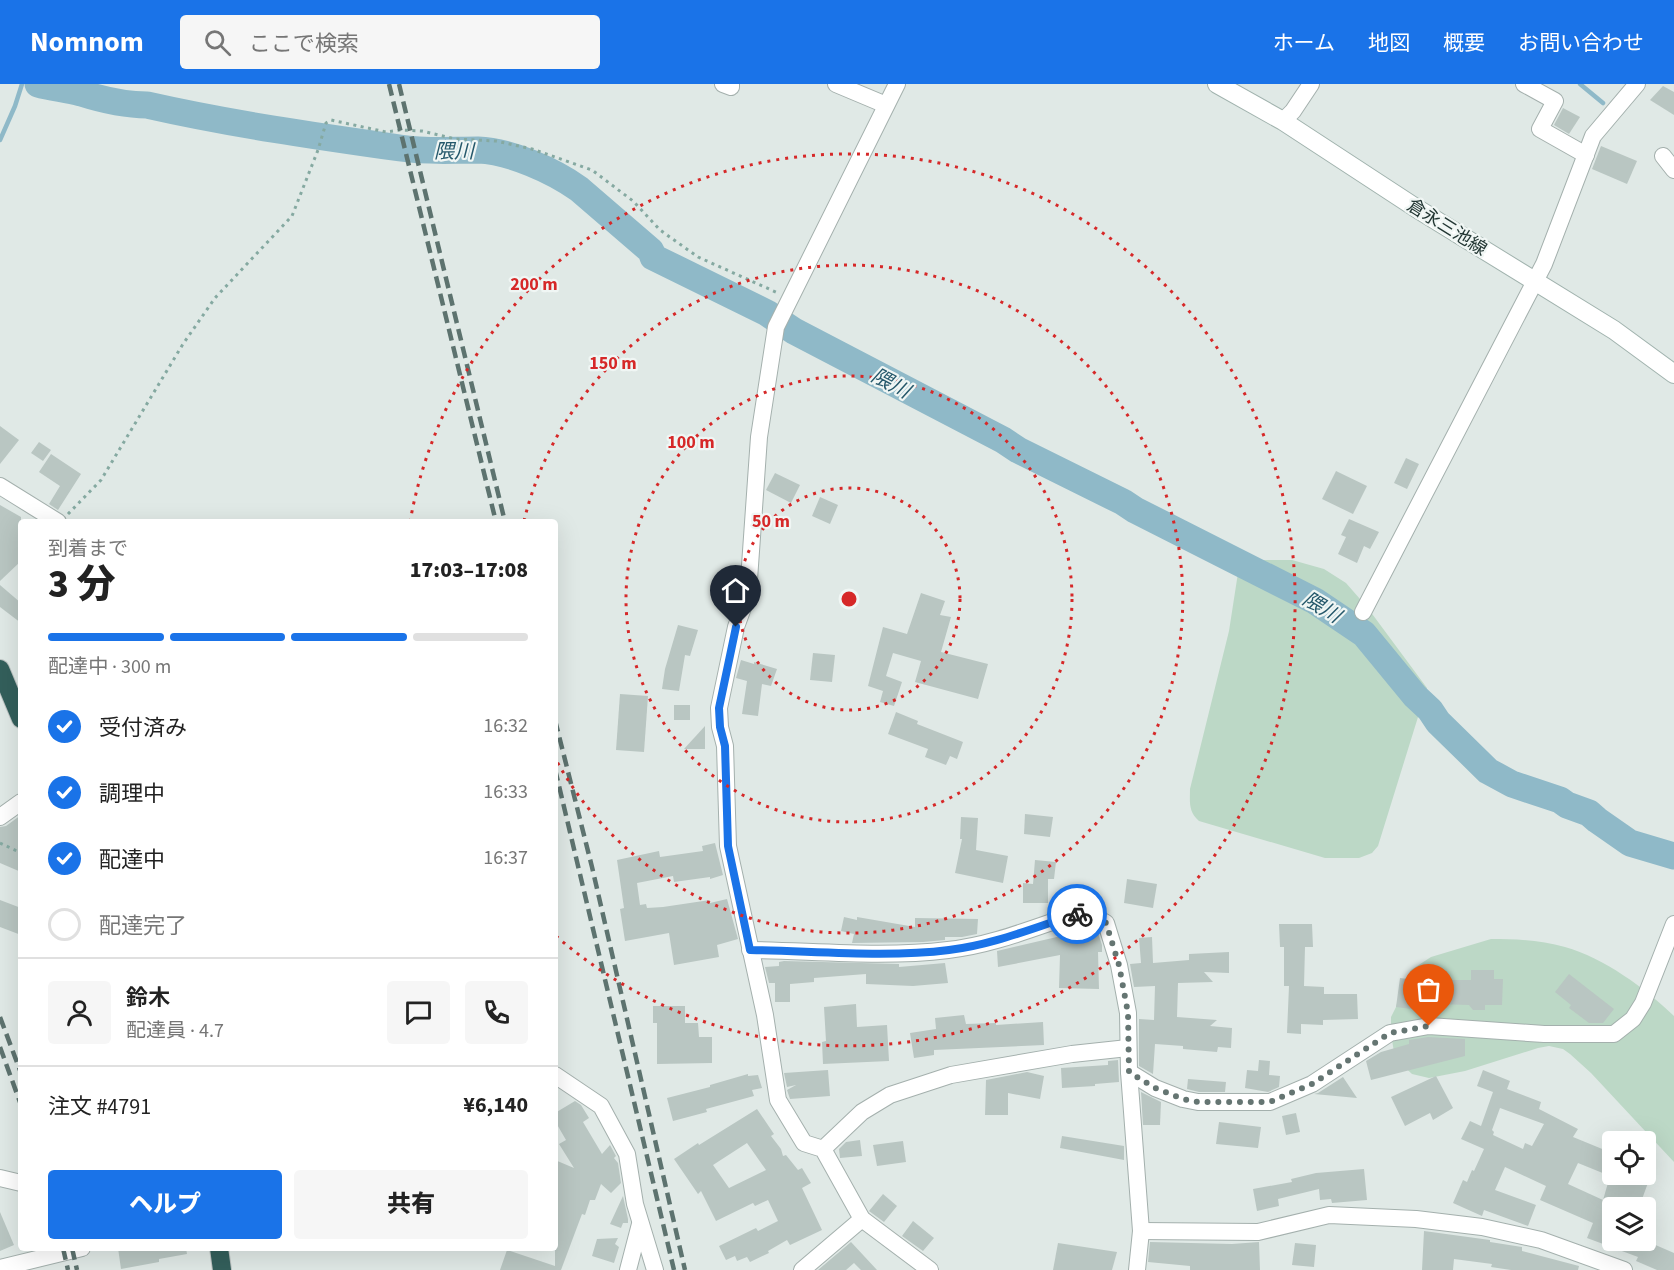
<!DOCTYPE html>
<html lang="ja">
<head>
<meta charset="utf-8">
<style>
  :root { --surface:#fff; --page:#f6f6f6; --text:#222; --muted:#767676; --line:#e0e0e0; --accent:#1a73e8 }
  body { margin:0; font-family:"Source Sans 3","Noto Sans JP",sans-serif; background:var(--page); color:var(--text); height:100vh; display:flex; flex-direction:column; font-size:22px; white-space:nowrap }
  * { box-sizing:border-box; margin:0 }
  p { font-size:20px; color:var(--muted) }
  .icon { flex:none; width:33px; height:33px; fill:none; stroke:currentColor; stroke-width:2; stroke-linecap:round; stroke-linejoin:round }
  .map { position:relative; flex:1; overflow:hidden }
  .side { position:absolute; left:18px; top:435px; width:540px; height:732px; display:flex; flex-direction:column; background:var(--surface); border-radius:6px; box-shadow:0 6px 24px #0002 }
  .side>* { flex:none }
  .fabs { position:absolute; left:1602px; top:1047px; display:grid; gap:12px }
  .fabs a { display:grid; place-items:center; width:54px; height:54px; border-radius:6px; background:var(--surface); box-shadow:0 6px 24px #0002; font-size:30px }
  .pin { position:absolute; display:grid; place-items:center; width:51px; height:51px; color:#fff; margin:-62px -26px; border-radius:50% 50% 50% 0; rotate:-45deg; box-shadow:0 0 6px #0007 }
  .pin .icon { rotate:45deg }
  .courier { position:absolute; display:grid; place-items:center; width:60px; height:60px; margin:-30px; border:4px solid #1a73e8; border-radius:50%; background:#fff; color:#222; box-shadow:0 2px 8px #0007 }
  .head em { font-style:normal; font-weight:800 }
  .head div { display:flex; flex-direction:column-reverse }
  .head { display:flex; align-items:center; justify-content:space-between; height:102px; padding:0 30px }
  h1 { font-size:39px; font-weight:800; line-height:45px }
  .bar { display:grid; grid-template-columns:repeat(4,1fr); gap:9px 6px; align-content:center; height:72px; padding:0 30px }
  .bar i { height:8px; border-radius:4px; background:var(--line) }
  .bar .selected { background:var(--accent) }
  .bar p { grid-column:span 4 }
  .line { display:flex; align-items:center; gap:15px; padding:0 30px; border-top:2px solid var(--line) }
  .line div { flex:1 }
  .round { display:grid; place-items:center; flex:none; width:63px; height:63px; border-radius:6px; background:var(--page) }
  ol { padding:0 30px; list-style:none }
  li { display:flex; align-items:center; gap:18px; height:66px }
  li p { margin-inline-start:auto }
  li .icon { padding:6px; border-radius:50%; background:var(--accent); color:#fff; stroke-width:4 }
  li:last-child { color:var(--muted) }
  li i { width:33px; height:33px; border:3px solid var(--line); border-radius:50% }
  .cta { display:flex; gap:12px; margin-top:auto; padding:12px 30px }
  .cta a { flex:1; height:69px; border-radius:6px; background:var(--accent); color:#fff; font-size:24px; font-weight:800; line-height:69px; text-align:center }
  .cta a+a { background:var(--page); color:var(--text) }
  header { display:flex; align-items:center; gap:36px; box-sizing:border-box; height:84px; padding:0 30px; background:var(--accent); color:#fff }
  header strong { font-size:28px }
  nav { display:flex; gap:33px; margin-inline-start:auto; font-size:21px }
  .search { width:420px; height:54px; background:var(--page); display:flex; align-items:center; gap:15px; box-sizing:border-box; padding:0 21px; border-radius:6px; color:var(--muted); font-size:22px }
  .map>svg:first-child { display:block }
</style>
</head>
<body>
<header>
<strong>Nomnom</strong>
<div class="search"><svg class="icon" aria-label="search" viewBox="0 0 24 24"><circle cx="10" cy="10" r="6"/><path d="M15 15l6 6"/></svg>ここで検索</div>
<nav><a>ホーム</a><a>地図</a><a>概要</a><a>お問い合わせ</a></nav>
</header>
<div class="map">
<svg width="1674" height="1186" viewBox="0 0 1674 1186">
  <rect width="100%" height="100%" fill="#e0e9e6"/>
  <g fill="#bcd8c6">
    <path d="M1240 476H1292L1324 485 1346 499 1367 523 1427 604 1378 762 1372 769 1359 774H1325L1199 737C1188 728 1190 717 1190 705L1229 547Z"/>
    <path d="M1491 855C1515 855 1541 856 1565 863 1604 874 1645 904 1674 932V1078L1591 989 1570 970 1563 965 1549 962 1538 964 1465 987 1429 994 1412 990 1395 974 1391 950V933L1396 923 1402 901 1411 886 1431 873Z"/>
  </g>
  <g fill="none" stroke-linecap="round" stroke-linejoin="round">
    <g stroke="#8fb9c8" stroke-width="4.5">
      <polyline points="1580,0 1603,19"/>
      <polyline points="0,56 15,22 22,0"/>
    </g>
    <path stroke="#8fb9c8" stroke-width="27" d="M38 0C52 4 67 5 81 9 103 16 123 21 147 21 231 40 315 52 400 64 426 68 451 66 478 66 510 67 554 87 579 105L651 167 653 173 767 229 794 247 1003 356 1018 366 1123 418 1135 426 1315 517 1364 550 1415 612 1430 626 1438 638 1488 687 1512 700 1560 716 1567 721 1589 729 1597 736 1630 759 1674 772"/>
  </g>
  <g fill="#b9c6c2" fill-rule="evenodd">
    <polygon points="1663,2 1674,8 1674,31 1650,16"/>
    <polygon points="1563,24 1580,33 1569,50 1554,41"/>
    <polygon points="1601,62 1637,77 1627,100 1592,85"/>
    <polygon points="0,342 19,356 0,380"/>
    <polygon points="39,358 51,366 43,377 31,369"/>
    <polygon points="51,370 81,390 58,426 49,420 60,402 39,388"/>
    <polygon points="1406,374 1419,380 1407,405 1394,399"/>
    <polygon points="1336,387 1367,402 1353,430 1322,415"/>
    <polygon points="775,389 800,401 791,419 766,406"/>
    <polygon points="820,413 838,421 830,440 812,432"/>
    <polygon points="0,421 21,433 21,477 0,497"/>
    <polygon points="1349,435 1379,448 1370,465 1364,462 1357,479 1338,470 1346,453 1341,451"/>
    <polygon points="0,501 21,519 21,539 0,523"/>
    <polygon points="921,509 945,517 940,531 951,533 941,568 988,580 978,615 915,598 921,577 893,569 886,592 902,598 894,622 880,618 883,607 868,602 883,543 907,550"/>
    <polygon points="678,541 698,546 690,572 685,571 679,607 662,605 665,585"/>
    <polygon points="813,569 835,571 832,598 810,596"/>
    <polygon points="741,576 754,580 754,578 777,585 771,602 762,600 758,632 742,630 747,597 736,594"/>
    <polygon points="620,610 648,612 644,668 616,666"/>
    <rect x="674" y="621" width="16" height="15"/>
    <polygon points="896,628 918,637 917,640 963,658 957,675 950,672 946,681 925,673 928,665 888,650"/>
    <polygon points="705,642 705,665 684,665"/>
    <polygon points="1025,730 1053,733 1050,753 1024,750"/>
    <polygon points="21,731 21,788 0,779 0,743 6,742"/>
    <polygon points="961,733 978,734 976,766 1008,772 1003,799 955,789 962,755 960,755"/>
    <polygon points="715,759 723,791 710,795 710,793 674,798 673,792 637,799 640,821 646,820 647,824 663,823 710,816 710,819 727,815 738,855 717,861 719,873 674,881 669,849 625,857 620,825 624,824 617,776 659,767 660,773 703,767 702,762"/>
    <polygon points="1035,776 1056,778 1054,795 1048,795 1048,819 1023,819 1023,799 1033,800"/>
    <polygon points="1127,795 1157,800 1153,824 1124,819"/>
    <polygon points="0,816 21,824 21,851 0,843"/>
    <polygon points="844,833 857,836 857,833 915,843 915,834 978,835 977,850 962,853 945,853 945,856 923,858 852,859 854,850 841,847"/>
    <polygon points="1084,838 1097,846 1102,861 1102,868 1098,868 1099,905 1059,904 1060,871 998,883 997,867 1061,852 1061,846"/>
    <polygon points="1279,840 1312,840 1313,863 1305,863 1304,902 1324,903 1324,910 1357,910 1358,935 1323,936 1323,941 1301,940 1301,950 1287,949 1289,902 1284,902 1284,863 1280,863"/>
    <polygon points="1152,853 1153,879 1189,876 1189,870 1229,868 1229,889 1204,888 1213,898 1178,899 1177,933 1217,936 1210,942 1232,944 1231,964 1218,963 1217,968 1183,965 1183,962 1155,960 1153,990 1139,982 1139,935 1154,936 1155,902 1134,903 1130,880 1141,879 1139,854"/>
    <polygon points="784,877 899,880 899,883 945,879 948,899 913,902 866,900 866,890 814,894 814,898 790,900 790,918 775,918 775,899 769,899 765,883 779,882 779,878"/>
    <polygon points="1471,886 1494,886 1494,895 1503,895 1502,921 1485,921 1485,926 1473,926 1469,921 1437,920 1436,928 1396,923 1400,894 1446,900 1446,896 1471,896"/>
    <polygon points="1569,890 1614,925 1603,939 1589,939 1569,924 1571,921 1555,908"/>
    <polygon points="856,920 857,943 887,941 889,977 823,980 822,958 826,957 824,923"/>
    <polygon points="653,922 685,922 685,939 698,939 699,953 712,953 712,979 657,980 657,939 653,939"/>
    <polygon points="964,931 966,940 996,939 996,941 1043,938 1044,961 934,966 934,971 914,974 910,949 936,945 935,934"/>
    <polygon points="1428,953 1465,955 1465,972 1371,996 1366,977 1381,968 1409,960 1409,956"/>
    <polygon points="1118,976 1119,998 1095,1000 1095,1002 1062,1004 1061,984 1108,981 1108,977"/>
    <polygon points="1259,976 1270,977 1269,991 1280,992 1279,1003 1268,1008 1245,1004 1247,986 1258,987"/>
    <polygon points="828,986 830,1012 790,1015 787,1006 796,1001 787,1003 784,989"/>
    <path d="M1483 986 1510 997 1507 1005 1541 1018 1539 1025 1578 1045 1573 1053 1612 1069V1090H1636L1649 1096 1641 1118 1638 1116 1635 1124H1612V1156H1644L1674 1169V1186H1657L1636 1177 1638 1173 1587 1154 1593 1139 1540 1116 1546 1102 1505 1083 1495 1106 1536 1121 1528 1142 1484 1126 1482 1132 1453 1119 1463 1096 1467 1098 1472 1086 1474 1087 1484 1065 1461 1055 1470 1037 1481 1042 1493 1008 1477 1002ZM1500 1024 1544 1040 1532 1062 1525 1059 1523 1065 1493 1051 1494 1048 1492 1046ZM1578 1079 1610 1092 1603 1116 1568 1100Z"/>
    <polygon points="1027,988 1044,992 1040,1015 1008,1009 1008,1031 985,1031 986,996"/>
    <polygon points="748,990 748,992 758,991 762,1004 752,1006 754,1012 706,1025 707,1028 673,1037 667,1014 710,1003 710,1001"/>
    <polygon points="1436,992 1453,1024 1433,1036 1430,1029 1405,1042 1391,1013"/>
    <polygon points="1343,993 1357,1014 1314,1010 1318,1009"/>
    <polygon points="1188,995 1226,998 1225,1008 1199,1008 1187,1005"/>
    <polygon points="1141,1008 1161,1018 1160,1041 1143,1041"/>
    <polygon points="575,1017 581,1021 589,1034 583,1038 602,1070 610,1061 616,1072 614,1074 618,1079 621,1099 611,1109 601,1100 595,1116 590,1116 585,1131 582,1130 561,1186 500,1186 507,1166 555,1182 555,1076 574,1084 559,1060 566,1056 555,1037 555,1029"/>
    <path d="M757 1025 774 1050 771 1052 781 1065 783 1072 786 1071 798 1086 802 1084 811 1099 802 1104 822 1146 790 1161 787 1156 768 1167 769 1169 750 1178 747 1173 737 1177 735 1172 726 1176 719 1162 756 1144 758 1147 778 1137 768 1116 755 1122 753 1119 716 1137 701 1107 698 1110 674 1075 698 1059 699 1061ZM747 1059 766 1086 729 1104 713 1081Z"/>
    <polygon points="1296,1029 1300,1048 1286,1051 1282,1032"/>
    <polygon points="1219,1038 1261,1043 1258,1064 1216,1060"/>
    <polygon points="1062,1052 1124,1062 1124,1076 1060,1064"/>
    <polygon points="860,1056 862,1072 840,1074 839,1065 846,1058"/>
    <polygon points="903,1057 906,1078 877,1082 873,1061"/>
    <polygon points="1364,1085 1367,1116 1332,1119 1331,1115 1320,1116 1319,1105 1278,1115 1279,1122 1257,1127 1253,1105 1292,1098 1291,1095 1316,1089"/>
    <polygon points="883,1110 897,1122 884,1138 869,1127"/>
    <polygon points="623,1112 628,1135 628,1139 623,1139 621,1144 610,1140"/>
    <polygon points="0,1128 14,1161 0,1167"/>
    <polygon points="913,1137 934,1154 923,1167 902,1152"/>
    <polygon points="1424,1147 1490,1156 1490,1158 1522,1163 1522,1167 1579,1182 1578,1186 1511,1186 1491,1183 1492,1180 1454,1175 1453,1186 1422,1186"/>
    <polygon points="618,1154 615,1160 619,1163 614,1179 592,1172 597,1155"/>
    <polygon points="851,1158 877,1186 861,1186 854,1179 846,1186 818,1186"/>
    <polygon points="1150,1158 1232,1160 1259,1158 1260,1186 1190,1186 1190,1182 1148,1178"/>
    <polygon points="1058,1159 1117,1168 1112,1186 1053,1186"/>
    <polygon points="1295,1159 1316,1161 1314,1183 1292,1181"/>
    <polygon points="118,1164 186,1164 187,1170 159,1175 159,1178 121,1185"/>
  </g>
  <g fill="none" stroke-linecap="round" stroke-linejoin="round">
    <g stroke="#a4b0ad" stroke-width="18">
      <g id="street">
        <polyline points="723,0 731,3 731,0"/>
        <polyline points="836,0 886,21"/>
        <polyline points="897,0 776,243 759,353 748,510 736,543 719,624 720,643 725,662 728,762 765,931 778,1016 804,1059 823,1065 862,1135 930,1186"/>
        <polyline points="1524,0 1555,17 1540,45 1586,71"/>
        <polyline points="1283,37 1293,27 1311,0"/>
        <polyline points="1663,72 1674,86"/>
        <polyline points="0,402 58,438"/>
        <polyline points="1363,528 1544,180 1593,52 1637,0"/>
        <polyline points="0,733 21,718"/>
        <path d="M750 866C816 867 883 874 948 866 995 861 1040 841 1085 827L1106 839 1119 881 1128 929 1129 988 1141 1147 1137 1186"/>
        <polyline points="1129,988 1155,1004 1183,1015 1198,1018 1270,1018 1312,1000 1390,949 1429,942 1544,950 1614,950 1633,935 1643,919 1674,840"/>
        <polyline points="555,991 601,1022 627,1070 635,1120 655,1186"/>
        <polyline points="823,1065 862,1028 890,1011 951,991 1072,970 1128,964"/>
        <polyline points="0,1094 21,1099"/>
        <polyline points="1141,1147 1258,1148 1329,1131 1416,1135 1482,1143 1541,1156 1624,1186"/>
        <polyline points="0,1184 82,1164"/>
        <polyline points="628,1186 640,1140"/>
        <polyline points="802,1186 862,1135"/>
      </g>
    </g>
    <g stroke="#a1b3ae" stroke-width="20">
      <polyline id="secondary" points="1217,0 1283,37 1416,124 1614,246 1674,290"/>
    </g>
    <g stroke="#bdc3c2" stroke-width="20">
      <g id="highway">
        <polyline points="0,585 21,635"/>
        <polyline points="219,1164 222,1186"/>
      </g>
    </g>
    <g stroke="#85a9a1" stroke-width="3" stroke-dasharray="3 4.5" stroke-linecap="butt">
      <polyline points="68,430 101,396 183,260 215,214 292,132 318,66 326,39 331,36 386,48 400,46 422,47 455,55 496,57 532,65 592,86 633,117 660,146 698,173 778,209"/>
      <polyline points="0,759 21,769"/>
    </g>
    <use href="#street" stroke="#fff" stroke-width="16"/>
    <use href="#secondary" stroke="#fff" stroke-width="18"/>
    <use href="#highway" stroke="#335f5b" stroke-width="18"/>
    <g stroke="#5d736f" stroke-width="4.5" stroke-dasharray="12 6" stroke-linecap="butt">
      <polyline points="389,0 496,438"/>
      <polyline points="399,0 505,438"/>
      <polyline points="555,636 592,783 685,1186"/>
      <polyline points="555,685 674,1186"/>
      <polyline points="0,933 21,989"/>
      <polyline points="0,963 21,1021"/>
      <polyline points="63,1164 68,1186"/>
      <polyline points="72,1164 77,1186"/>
    </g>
  </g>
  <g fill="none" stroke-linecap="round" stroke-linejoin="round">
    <polyline stroke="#657572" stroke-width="6" stroke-dasharray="0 10.8" points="1077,830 1085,827 1106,839 1119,881 1128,929 1129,988 1155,1004 1183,1015 1198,1018 1270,1018 1312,1000 1390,949 1429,942"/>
    <path stroke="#1a73e8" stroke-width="8" d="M736 543 719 624 720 643 725 662 728 762 750 866C814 867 887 874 949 866 993 861 1035 843 1077 830"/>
  </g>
  <g fill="none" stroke="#d62828" stroke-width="3" stroke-dasharray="3 6">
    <circle cx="849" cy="515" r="111"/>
    <circle cx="849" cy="515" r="223"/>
    <path d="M524 437A334 334 0 1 1 555 674"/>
    <path d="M410 438A446 446 0 1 1 556 852"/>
  </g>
  <g text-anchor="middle" stroke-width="4.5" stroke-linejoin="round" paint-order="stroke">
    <g font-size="18" fill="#233734" stroke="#f0f6f4">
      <text transform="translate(1447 143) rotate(32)" y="6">倉永三池線</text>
    </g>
    <g font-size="20" font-style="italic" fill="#25586b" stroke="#f0f6f4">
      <text x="454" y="74">隈川</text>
      <text transform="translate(891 299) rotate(28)" y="7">隈川</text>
      <text transform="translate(1322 523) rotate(31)" y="7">隈川</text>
    </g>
  </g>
  <circle cx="849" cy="515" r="9" fill="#d62828" stroke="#f0f6f4" stroke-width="3"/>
  <g font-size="18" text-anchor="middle" font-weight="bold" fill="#d62828" stroke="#f0f6f4" stroke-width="4.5" stroke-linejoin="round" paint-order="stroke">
    <text x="534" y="206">200 m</text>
    <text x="613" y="285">150 m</text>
    <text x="691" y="364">100 m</text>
    <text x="771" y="443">50 m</text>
  </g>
</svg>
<div class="fabs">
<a><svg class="icon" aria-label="locate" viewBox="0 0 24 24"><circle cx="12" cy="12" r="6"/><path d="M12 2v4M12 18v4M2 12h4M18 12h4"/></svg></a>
<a><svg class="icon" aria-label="layers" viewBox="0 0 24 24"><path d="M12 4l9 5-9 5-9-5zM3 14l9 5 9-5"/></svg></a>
</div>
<div class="pin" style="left:1429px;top:942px;background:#ea580c"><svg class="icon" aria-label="bag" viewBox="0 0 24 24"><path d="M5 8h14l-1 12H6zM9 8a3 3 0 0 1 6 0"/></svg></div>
<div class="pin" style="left:736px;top:543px;background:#1f2937"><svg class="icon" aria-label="home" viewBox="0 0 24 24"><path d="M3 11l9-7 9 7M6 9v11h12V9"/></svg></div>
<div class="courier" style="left:1077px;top:830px"><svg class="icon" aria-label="bike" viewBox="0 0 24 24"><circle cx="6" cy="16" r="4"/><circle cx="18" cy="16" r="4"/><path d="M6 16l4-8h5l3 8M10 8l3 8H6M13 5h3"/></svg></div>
<section class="side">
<div class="head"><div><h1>3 分</h1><p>到着まで</p></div><em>17:03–17:08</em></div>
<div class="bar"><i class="selected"></i><i class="selected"></i><i class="selected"></i><i></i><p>配達中 · 300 m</p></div>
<ol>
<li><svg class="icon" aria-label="check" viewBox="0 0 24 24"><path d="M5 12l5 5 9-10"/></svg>受付済み<p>16:32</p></li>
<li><svg class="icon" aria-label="check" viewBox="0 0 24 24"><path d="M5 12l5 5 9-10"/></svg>調理中<p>16:33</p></li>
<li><svg class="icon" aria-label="check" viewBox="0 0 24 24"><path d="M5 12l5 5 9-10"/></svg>配達中<p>16:37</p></li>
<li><i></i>配達完了</li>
</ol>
<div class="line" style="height:108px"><a class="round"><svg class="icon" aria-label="person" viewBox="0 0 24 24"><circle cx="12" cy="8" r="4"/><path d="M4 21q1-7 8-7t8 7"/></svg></a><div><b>鈴木</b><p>配達員 · 4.7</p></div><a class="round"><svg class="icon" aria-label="chat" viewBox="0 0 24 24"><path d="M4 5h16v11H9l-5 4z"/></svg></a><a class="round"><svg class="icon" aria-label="phone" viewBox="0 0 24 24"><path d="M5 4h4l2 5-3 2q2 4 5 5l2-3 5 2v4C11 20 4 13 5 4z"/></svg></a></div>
<div class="line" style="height:78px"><div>注文 #4791</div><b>¥6,140</b></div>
<div class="cta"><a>ヘルプ</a><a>共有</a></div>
</section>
</div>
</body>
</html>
